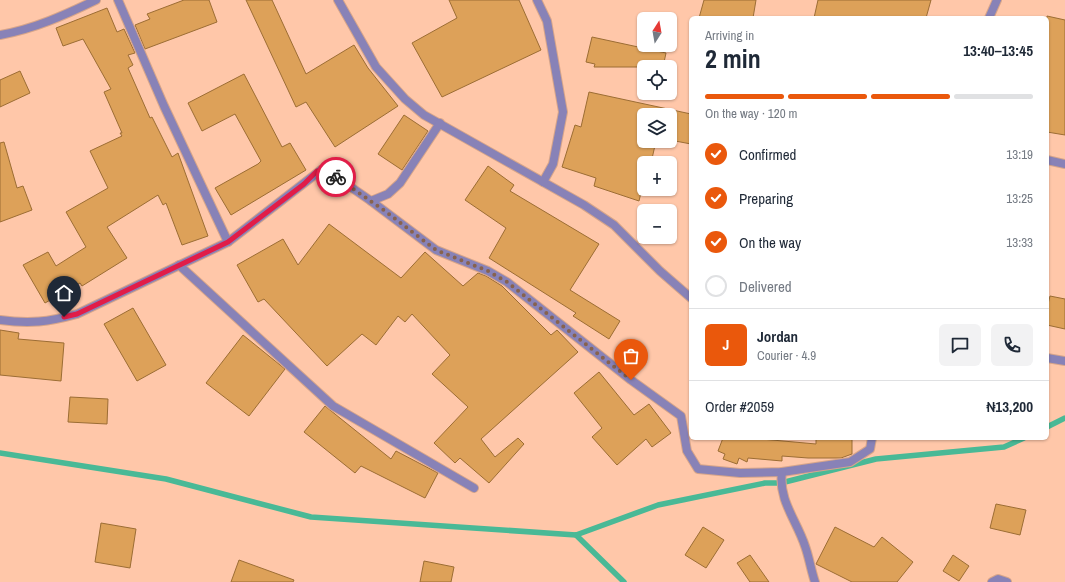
<!DOCTYPE html>
<html lang="en">
<head>
<meta charset="utf-8">
<style>
  :root { --surface:#fff; --page:#f2f2f3; --text:#1f2937; --muted:#747a83; --line:#e0e1e3; --accent:#ea580c }
  body { margin:0; font-family:"Archivo Narrow",sans-serif; background:var(--page); color:var(--text); height:100vh; display:flex; flex-direction:column; font-size:15px; white-space:nowrap }
  * { box-sizing:border-box; margin:0 }
  p { font-size:13px; color:var(--muted) }
  .icon { flex:none; width:22px; height:22px; fill:none; stroke:currentColor; stroke-width:2; stroke-linecap:round; stroke-linejoin:round }
  .map { position:relative; flex:1; overflow:hidden }
  .details { position:absolute; left:689px; top:16px; width:360px; height:424px; display:flex; flex-direction:column; background:var(--surface); border-radius:6px; box-shadow:0 1px 3px #0004 }
  .details>* { flex:none }
  .needle { width:26px; rotate:11deg }
  .buttons { position:absolute; left:637px; top:12px; display:grid; gap:8px }
  .buttons a { display:grid; place-items:center; width:40px; height:40px; border-radius:6px; background:var(--surface); box-shadow:0 1px 3px #0004; font-size:20px }
  .pin { position:absolute; display:grid; place-items:center; width:34px; height:34px; color:#fff; margin:-41px -17px; border-radius:50% 50% 50% 0; rotate:-45deg; box-shadow:0 0 4px #0007 }
  .pin .icon { rotate:45deg }
  .courier { position:absolute; display:grid; place-items:center; width:40px; height:40px; margin:-20px; border:3px solid #e11d48; border-radius:50%; background:#fff; color:#222; box-shadow:0 1px 5px #0007 }
  .summary em { font-style:normal; font-weight:700 }
  .summary div { display:flex; flex-direction:column-reverse }
  .summary { display:flex; align-items:center; justify-content:space-between; height:68px; padding:0 16px }
  h1 { font-size:26px; font-weight:700; line-height:30px }
  .bar { display:grid; grid-template-columns:repeat(4,1fr); gap:6px 4px; align-content:center; height:48px; padding:0 16px }
  .bar i { height:5px; border-radius:3px; background:var(--line) }
  .bar .current { background:var(--accent) }
  .bar p { grid-column:span 4 }
  .line { display:flex; align-items:center; gap:10px; padding:0 16px; border-top:1px solid var(--line) }
  .line div { flex:1 }
  .round { display:grid; place-items:center; flex:none; width:42px; height:42px; border-radius:6px; background:var(--page) }
  ol { padding:0 16px; list-style:none }
  li { display:flex; align-items:center; gap:12px; height:44px }
  li p { margin-inline-start:auto }
  li .icon { padding:4px; border-radius:50%; background:var(--accent); color:#fff; stroke-width:4 }
  li:last-child { color:var(--muted) }
  li i { width:22px; height:22px; border:2px solid var(--line); border-radius:50% }
  .map>svg:first-child { display:block }
</style>
</head>
<body>
<div class="map">
<svg width="1065" height="582" viewBox="0 0 1065 582">
  <rect width="100%" height="100%" fill="#ffc7a9"/>
  <g fill="none" stroke-linecap="round" stroke-linejoin="round">
    <g stroke="#49b996" stroke-width="5.5">
      <polyline points="1047,427 1065,418"/>
      <polyline points="0,453 166,479 311,517 576,535 658,505 765,483 781,483 876,459 1004,447 1024,438"/>
      <polyline points="576,535 624,582"/>
    </g>
  </g>
  <g fill="#dda159" stroke="#9c6d34">
    <polygon points="184,0 209,0 217,22 145,49 135,25 150,19 147,14"/>
    <polygon points="246,0 272,0 306,74 354,45 368,68 398,106 335,147 306,102 296,107"/>
    <polygon points="449,0 519,0 541,50 442,97 412,43 457,18"/>
    <polygon points="704,0 756,0 753,18 699,18"/>
    <polygon points="818,0 931,0 926,18 814,18"/>
    <polygon points="107,8 117,32 124,29 135,53 128,55 133,65 128,68 150,118 152,117 172,157 178,153 208,236 182,245 166,203 163,205 158,195 107,227 127,258 82,286 80,283 45,303 23,265 48,252 56,266 86,247 66,212 108,188 90,151 122,136 120,133 122,133 104,92 111,89 83,39 63,46 56,28"/>
    <polygon points="1047,16 1065,20 1065,135 1047,132"/>
    <polygon points="592,37 666,53 663,67 594,67 595,64 586,62"/>
    <polygon points="20,71 30,93 0,107 0,80"/>
    <polygon points="244,74 282,147 290,143 306,170 231,215 215,188 258,164 261,161 235,114 202,131 188,103"/>
    <polygon points="589,92 691,114 691,144 670,140 670,115 644,115 644,141 656,141 651,163 644,161 644,180 639,201 594,186 596,178 562,167 575,125 581,127"/>
    <polygon points="404,115 428,131 402,170 378,154"/>
    <polygon points="4,142 17,188 23,186 32,210 0,222 0,143"/>
    <polygon points="488,166 514,185 510,191 599,244 570,290 620,321 609,339 573,316 576,313 489,258 506,228 465,200"/>
    <polygon points="329,224 401,278 425,252 463,286 478,273 486,276 502,286 551,335 557,330 578,352 481,439 495,457 518,438 524,444 489,483 460,458 455,463 434,443 468,407 432,374 450,355 412,314 405,322 398,316 376,345 362,334 327,366 264,299 258,302 237,265 283,239 298,265"/>
    <polygon points="1050,296 1065,299 1065,329 1047,325 1047,308"/>
    <polygon points="133,308 166,365 137,381 104,324"/>
    <polygon points="0,330 19,333 18,339 64,343 61,381 0,375"/>
    <polygon points="243,335 285,369 249,416 206,383"/>
    <polygon points="599,372 634,415 649,404 671,433 652,447 646,439 617,465 592,437 602,428 574,393"/>
    <polygon points="70,397 108,399 107,424 68,422"/>
    <polygon points="325,406 391,459 396,451 438,473 425,498 361,466 355,473 304,432"/>
    <polygon points="723,438 750,438 816,444 816,438 852,438 852,454 841,458 808,458 782,456 782,461 748,458 747,462 739,458 737,464 723,459 725,454 718,451"/>
    <polygon points="996,504 1026,510 1020,535 990,528"/>
    <polygon points="101,523 136,529 130,568 95,562"/>
    <polygon points="703,527 724,540 706,568 685,555"/>
    <polygon points="835,527 874,547 882,537 913,562 897,582 852,582 816,564"/>
    <polygon points="750,555 769,582 750,582 737,563"/>
    <polygon points="953,555 969,566 959,581 943,571"/>
    <polygon points="239,560 294,580 293,582 231,582"/>
    <polygon points="424,561 454,567 451,582 420,582"/>
  </g>
  <g fill="none" stroke-linecap="round" stroke-linejoin="round">
    <g stroke="#d7a58a" stroke-width="10">
      <g id="minor">
        <polyline points="118,0 164,106 228,242"/>
        <polyline points="338,0 376,67 405,99 424,115 584,205 614,225 660,271 691,298"/>
        <polyline points="537,0 547,21 563,112 553,164 543,182"/>
        <polyline points="989,18 997,0"/>
        <path d="M0 35C34 29 65 15 96 0"/>
        <polyline points="1047,160 1065,164"/>
        <polyline points="371,201 436,250 488,271 507,282 631,380 681,416 687,451 698,469 740,473 782,472 850,462 870,449 872,438"/>
        <polyline points="179,265 333,406 474,488"/>
        <path d="M0 320C30 324 48 322 77 314L228 242 321 170H326L371 201 388 194 400 183 440 123"/>
        <polyline points="1047,358 1065,361"/>
        <path d="M782 472C778 500 797 521 805 546 809 557 811 570 815 582"/>
        <polyline points="992,582 998,579 1007,582"/>
      </g>
    </g>
    <use href="#minor" stroke="#8882b7" stroke-width="8"/>
  </g>
  <g fill="none" stroke-linecap="round" stroke-linejoin="round">
    <polyline stroke="#87624e" stroke-width="4" stroke-dasharray="0 7.2" points="336,177 385,211 436,250 488,271 507,282 631,380"/>
    <polyline stroke="#e11d48" stroke-width="5" points="64,317 77,314 228,242 304,184 317,171 326,170 336,177"/>
  </g>
</svg>
<div class="buttons">
<a><svg class="needle" viewBox="-14 -14 28 28"><path d="M0-13l5 13h-10z" fill="#e53935"/><path d="M0 13l5-13h-10z" fill="#747a83"/></svg></a>
<a><svg class="icon" aria-label="locate" viewBox="0 0 24 24"><circle cx="12" cy="12" r="6"/><path d="M12 2v4M12 18v4M2 12h4M18 12h4"/></svg></a>
<a><svg class="icon" aria-label="layers" viewBox="0 0 24 24"><path d="M12 4l9 5-9 5-9-5zM3 14l9 5 9-5"/></svg></a>
<a>+</a>
<a>−</a>
</div>
<div class="pin" style="left:631px;top:380px;background:#ea580c"><svg class="icon" aria-label="bag" viewBox="0 0 24 24"><path d="M5 8h14l-1 12H6zM9 8a3 3 0 0 1 6 0"/></svg></div>
<div class="pin" style="left:64px;top:317px;background:#1f2937"><svg class="icon" aria-label="home" viewBox="0 0 24 24"><path d="M3 11l9-7 9 7M6 9v11h12V9"/></svg></div>
<div class="courier" style="left:336px;top:177px"><svg class="icon" aria-label="bike" viewBox="0 0 24 24"><circle cx="6" cy="16" r="4"/><circle cx="18" cy="16" r="4"/><path d="M6 16l4-8h5l3 8M10 8l3 8H6M13 5h3"/></svg></div>
<section class="details">
<div class="summary"><div><h1>2 min</h1><p>Arriving in</p></div><em>13:40–13:45</em></div>
<div class="bar"><i class="current"></i><i class="current"></i><i class="current"></i><i></i><p>On the way · 120 m</p></div>
<ol>
<li><svg class="icon" aria-label="check" viewBox="0 0 24 24"><path d="M5 12l5 5 9-10"/></svg>Confirmed<p>13:19</p></li>
<li><svg class="icon" aria-label="check" viewBox="0 0 24 24"><path d="M5 12l5 5 9-10"/></svg>Preparing<p>13:25</p></li>
<li><svg class="icon" aria-label="check" viewBox="0 0 24 24"><path d="M5 12l5 5 9-10"/></svg>On the way<p>13:33</p></li>
<li><i></i>Delivered</li>
</ol>
<div class="line" style="height:72px"><b class="round" style="background:var(--accent);color:#fff">J</b><div><b>Jordan</b><p>Courier · 4.9</p></div><a class="round"><svg class="icon" aria-label="chat" viewBox="0 0 24 24"><path d="M4 5h16v11H9l-5 4z"/></svg></a><a class="round"><svg class="icon" aria-label="phone" viewBox="0 0 24 24"><path d="M5 4h4l2 5-3 2q2 4 5 5l2-3 5 2v4C11 20 4 13 5 4z"/></svg></a></div>
<div class="line" style="height:52px"><div>Order #2059</div><b>₦13,200</b></div>
</section>
</div>
</body>
</html>
